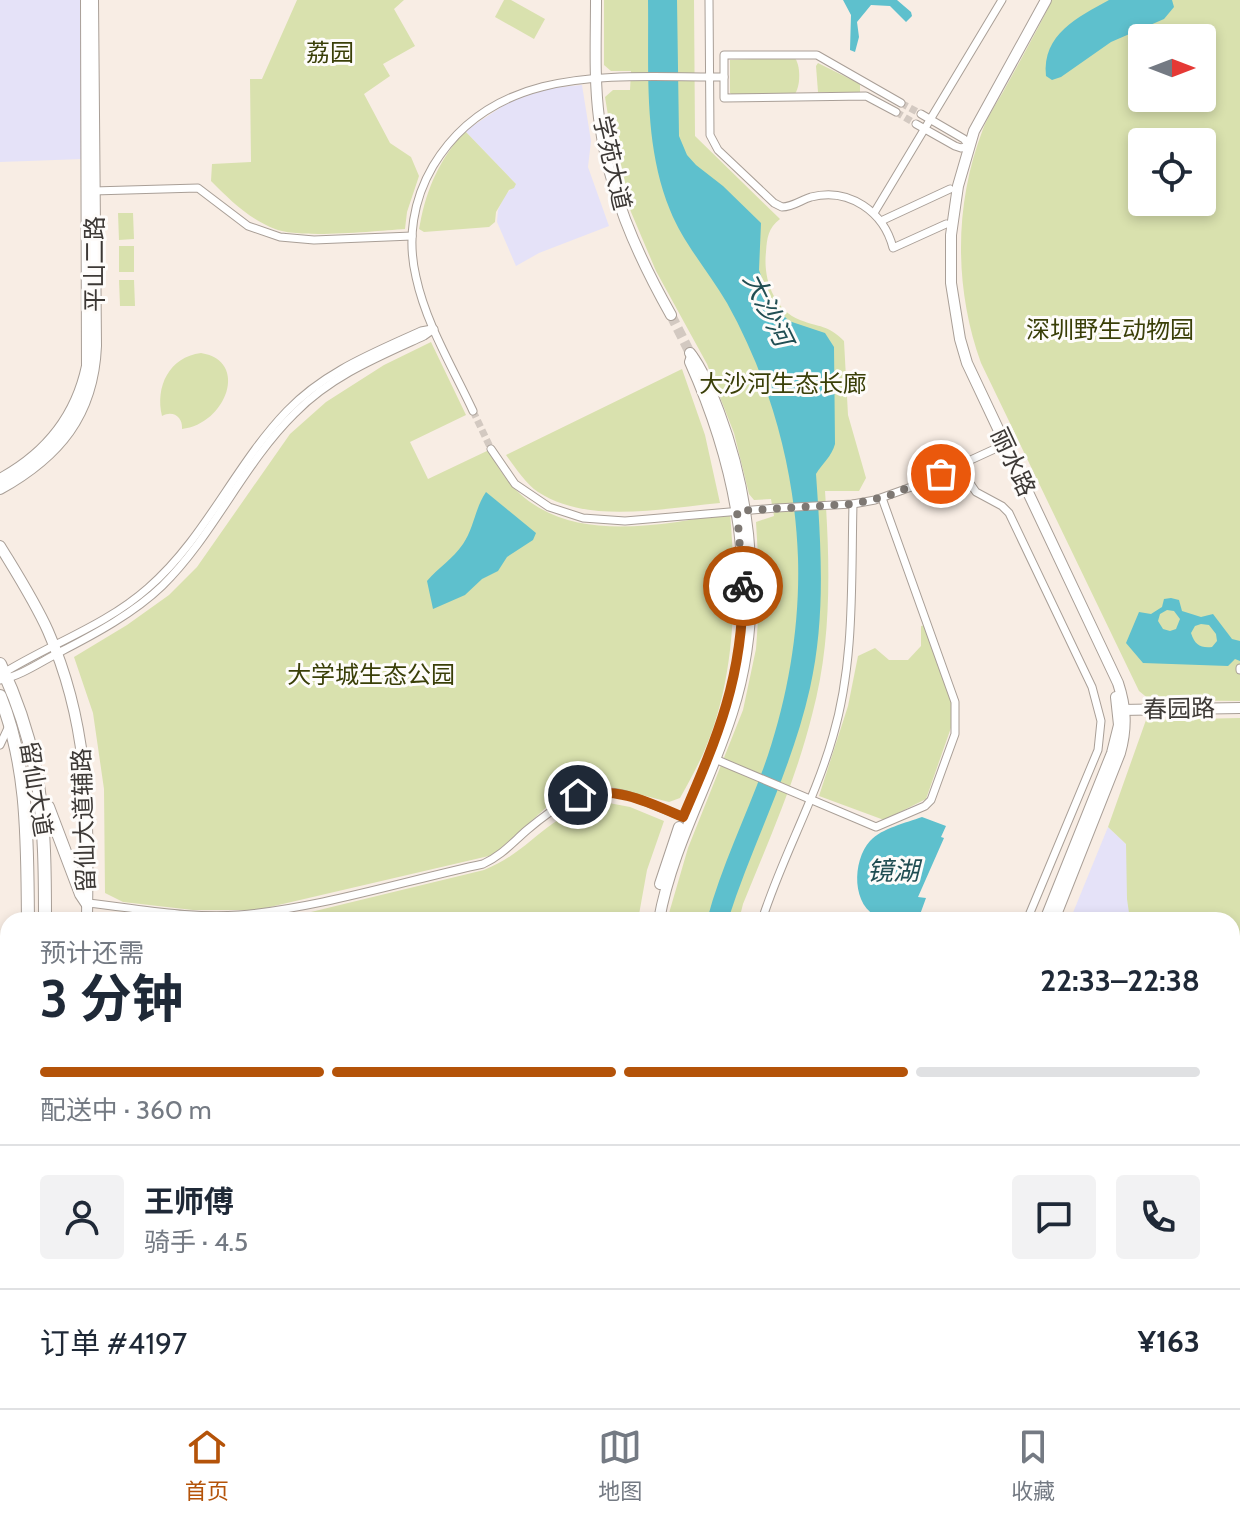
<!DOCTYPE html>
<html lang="zh">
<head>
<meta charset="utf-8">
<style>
  :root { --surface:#fff; --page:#f2f2f3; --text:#1f2937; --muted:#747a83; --line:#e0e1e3; --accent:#b45309 }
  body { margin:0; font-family:Cabin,"Noto Sans SC",sans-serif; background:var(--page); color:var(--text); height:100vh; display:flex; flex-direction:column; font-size:30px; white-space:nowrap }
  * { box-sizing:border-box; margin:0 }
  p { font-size:26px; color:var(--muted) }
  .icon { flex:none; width:44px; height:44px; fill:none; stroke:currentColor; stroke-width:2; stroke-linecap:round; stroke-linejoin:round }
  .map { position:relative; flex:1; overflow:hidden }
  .side { position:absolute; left:0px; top:912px; width:1240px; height:496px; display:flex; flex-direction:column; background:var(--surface); border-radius:24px 24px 0 0; box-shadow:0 4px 12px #0003 }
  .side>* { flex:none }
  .needle { width:52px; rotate:90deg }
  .tools { position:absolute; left:1128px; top:24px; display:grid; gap:16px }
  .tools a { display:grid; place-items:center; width:88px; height:88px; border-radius:8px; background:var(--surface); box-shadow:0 4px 12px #0003; font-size:40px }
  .pin { position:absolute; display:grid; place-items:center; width:68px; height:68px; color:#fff; margin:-34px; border:4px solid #fff; border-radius:50%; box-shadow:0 2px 8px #0007 }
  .courier { position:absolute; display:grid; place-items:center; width:80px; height:80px; margin:-40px; border:6px solid #b45309; border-radius:50%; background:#fff; color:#222; box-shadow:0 2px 10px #0007 }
  .summary em { font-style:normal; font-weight:700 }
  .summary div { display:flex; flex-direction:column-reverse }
  .summary { display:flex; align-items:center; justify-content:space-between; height:136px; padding:0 40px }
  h1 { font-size:52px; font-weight:700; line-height:60px }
  .bar { display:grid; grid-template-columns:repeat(4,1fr); gap:12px 8px; align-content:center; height:96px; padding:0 40px }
  .bar i { height:10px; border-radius:6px; background:var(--line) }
  .bar .on { background:var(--accent) }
  .bar p { grid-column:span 4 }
  .line { display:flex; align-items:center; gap:20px; padding:0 40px; border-top:2px solid var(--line) }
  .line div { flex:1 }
  .round { display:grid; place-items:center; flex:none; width:84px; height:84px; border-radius:8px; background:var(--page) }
  .tab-bar { display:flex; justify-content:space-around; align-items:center; height:112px; border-top:2px solid var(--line); background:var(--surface); font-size:22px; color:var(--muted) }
  .tab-bar a { display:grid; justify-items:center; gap:4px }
  .tab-bar .on { color:var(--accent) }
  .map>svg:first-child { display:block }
</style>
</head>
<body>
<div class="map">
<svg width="1240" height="1408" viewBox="0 0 1240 1408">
  <rect width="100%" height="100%" fill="#f8ede4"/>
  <g fill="#e5e2f8">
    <polygon points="0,0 81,0 83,159 0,162"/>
    <polygon points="582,85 591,141 588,167 609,226 539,253 516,266 497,222 498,210 505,195 516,184 465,131 509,102 528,94 549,88"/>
    <polygon points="1108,827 1126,844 1130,920 1070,920"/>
  </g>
  <g fill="#d9e1ae" fill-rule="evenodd">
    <path d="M297 0H404L394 9 415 46 383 64 390 76 364 94 390 143 411 157 419 176 407 212 405 229C375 231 300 239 275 229 249 219 230 200 211 181L212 164 251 162 250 79H262Z"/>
    <polygon points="504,0 511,0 545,19 534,39 495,17"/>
    <path d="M604 0H694L695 136 780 219C768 228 767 238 766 252 763 278 773 309 800 320 820 328 827 324 844 341L848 415 866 478 859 491H825C830 566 832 641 812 715 796 780 768 842 743 904L739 920H667L688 848 743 710 756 649 760 591 756 522 774 516 771 499 754 500 749 494 734 433 707 364 656 271 631 212 617 170 605 97 613 90H630L631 71H611L604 65Z"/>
    <path d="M1052 0H1240V701L1150 700 1139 691 981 363C954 288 954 204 983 129 988 116 996 104 1003 92 1020 61 1037 31 1052 0ZM1142 38H1202V98H1142ZM1142 142H1202V202H1142Z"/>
    <path d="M794 57C801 64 801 87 794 95H733L730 93V60Z"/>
    <polygon points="818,63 860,84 860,92 818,92 816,66"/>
    <path d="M465 131 516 184 514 188 509 190 496 212 495 222 489 227 424 232 419 229 420 224C427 187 440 159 465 131Z"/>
    <polygon points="118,213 133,213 134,239 119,240"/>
    <rect x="119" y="246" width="15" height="26"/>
    <polygon points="119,280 134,280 135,306 120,306"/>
    <path d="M431 342 466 415 410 442 428 479 489 450C535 550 641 529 730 513 737 592 736 680 703 754 696 769 688 784 680 798L669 802 607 786 574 792 548 806 493 855 257 910H193L123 902 105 893 104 789 93 713 74 657 127 625 169 595 197 567 290 434 326 402 384 365Z"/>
    <path d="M201 353C250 361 226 424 182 429 183 417 173 410 162 416 155 387 169 357 201 353Z"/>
    <path d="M682 369 705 435 720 503C663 508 589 525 538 492 525 483 515 467 506 455Z"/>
    <polygon points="925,625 952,699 953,722 926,799 884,820 819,796 848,706 858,656 875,648 889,660 908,660 921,646 921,626"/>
    <polygon points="1240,718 1240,1408 670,1408 669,1400 1232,1400 1232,920 1130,920 1127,899 1126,844 1108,827 1146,720"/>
    <path d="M609 803 630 807 664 821 647 870 638 920H278L484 870C535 850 550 807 609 803Z"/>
  </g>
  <g fill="#5ec0cd" fill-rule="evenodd">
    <path d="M648 0H677L679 136 687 155 696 165 723 186 761 223 759 270 770 302 789 321 825 333 834 347 835 444C832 456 822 464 816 474 821 546 826 617 810 688 792 769 753 842 728 920H707C722 863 749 811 768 755 789 692 800 624 798 558 795 469 770 380 727 303 709 272 683 243 670 210 643 143 649 70 648 0Z"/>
    <polygon points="843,0 897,0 911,12 912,16 906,22 890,6 871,5 857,22 859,37 855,52 850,50 851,15"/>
    <path d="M1109 0H1172L1174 7 1164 19 1111 42 1061 77 1052 80 1046 76C1042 34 1078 17 1109 0Z"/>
    <path d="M486 492 536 533 533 540 507 557 498 571 482 579 465 595 433 609 427 581C438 568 453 559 463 544 474 528 475 508 486 492Z"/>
    <path d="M1171 598 1179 600 1182 611 1201 617 1213 614 1232 639 1240 641V661L1235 659 1228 666 1143 663 1126 643 1139 612 1151 614 1162 607 1164 599ZM1167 610 1174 611 1180 619 1176 629 1170 631 1163 629 1158 621 1160 614ZM1201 624 1209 625 1216 634 1217 641 1212 647C1200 648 1195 645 1191 633L1195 626Z"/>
    <path d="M922 817 946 826 941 837 944 838 918 897 926 898 918 920C907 920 891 923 880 918 851 907 852 861 870 841 882 828 906 823 922 817Z"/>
  </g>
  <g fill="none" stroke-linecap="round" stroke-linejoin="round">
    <g stroke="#d3c9c1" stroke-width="7" stroke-dasharray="7 3.5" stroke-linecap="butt">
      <polyline points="901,103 921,114"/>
      <polyline points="896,112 916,124"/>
      <polyline points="473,411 491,449"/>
    </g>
    <polyline stroke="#d3c9c1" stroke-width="10" stroke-dasharray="10 5" stroke-linecap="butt" points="671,315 690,353"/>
    <g stroke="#a99f97" stroke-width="9">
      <g id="street">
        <path d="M709 0 710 135 718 150 774 203 782 207C793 207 801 200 811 197 849 187 884 212 893 248L946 224"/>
        <polyline points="896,112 866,96 724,98 724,55 817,55 901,103"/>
        <polyline points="921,114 964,139 969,146"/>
        <polyline points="916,124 955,146 961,148 969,146"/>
        <polyline points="93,191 198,188 248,226 280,237 314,240 412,236"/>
        <polyline points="874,213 1002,0"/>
        <polyline points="881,221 950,189"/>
        <path d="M473 411C453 368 426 324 416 277 407 239 413 200 433 166 496 61 618 78 724 77"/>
        <polyline points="491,449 515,484 549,507 583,518 625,521 776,508 853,504 875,500 914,486 999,447"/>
        <polyline points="958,466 976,492 1002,506 1009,513 1092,687 1101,721 1098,750 1027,920"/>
        <polyline points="1240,670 1240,668"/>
        <path d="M2 674C50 644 105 626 148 588 205 539 235 465 287 411 324 372 373 353 421 331L432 329"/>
        <path d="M0 680C21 676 42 661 60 652 95 634 134 613 162 586 214 535 243 464 295 413 331 376 378 357 424 336L434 329"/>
        <polyline points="0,745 8,728"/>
        <polyline points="715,759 876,827 925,806 931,800 955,734 955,702 882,498"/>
        <path d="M87 903C137 908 189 919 239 915 320 908 404 881 483 864 501 856 512 843 527 830 596 772 614 789 690 820"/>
        <path d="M762 920C782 857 815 800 833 736 855 661 851 582 853 504"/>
        <polyline points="430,1400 439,1408"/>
        <polyline points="527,1408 539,1400"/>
      </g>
    </g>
    <g stroke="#a99f97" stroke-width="12">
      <g id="secondary">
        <path d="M596 0C596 39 594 79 599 118 608 189 636 253 671 315"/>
        <path d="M1046 0 974 131 958 186 951 235V283L960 339 967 363 1118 683C1126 707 1127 728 1120 753L1054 920"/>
        <path d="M692 356 690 362C723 436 744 513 743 594"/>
        <path d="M0 479C46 454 76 418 87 366L86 0"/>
        <path d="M0 489C59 456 93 415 96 346L93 0"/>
        <path d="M0 546C17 574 35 602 48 631 91 729 88 816 87 920"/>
        <polyline points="1120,710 1240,708"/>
        <polyline points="660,884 679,827"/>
        <path d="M659 920C672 847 710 783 732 713 763 617 754 505 719 412 711 391 703 370 690 353"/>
        <polyline points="1045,920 1112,753 1119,725 1116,697"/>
        <polyline points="8,1070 5,1265 8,1328"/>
        <polyline points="18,1400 19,1408"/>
        <polyline points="363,1400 370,1408"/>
        <polyline points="650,1400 650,1408"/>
        <polyline points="657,1400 657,1408"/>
        <polyline points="74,1408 75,1400"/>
        <polyline points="82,1408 82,1400"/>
      </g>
    </g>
    <g stroke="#a99f97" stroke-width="14">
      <g id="primary">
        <path d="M0 664C43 754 45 822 45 920"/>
        <path d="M0 696C29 768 27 844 28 920"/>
        <polyline points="48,807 81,894 87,903"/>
        <polyline points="30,1400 30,1408"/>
        <polyline points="46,1400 46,1408"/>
      </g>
    </g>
    <use href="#street" stroke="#fff" stroke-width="7"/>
    <use href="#secondary" stroke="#fff" stroke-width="10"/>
    <use href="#primary" stroke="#fff" stroke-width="12"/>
  </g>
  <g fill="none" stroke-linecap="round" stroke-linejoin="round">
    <polyline stroke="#7e7873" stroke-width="8" stroke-dasharray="0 14.4" points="743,586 737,511 853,504 888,496 941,474"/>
    <path stroke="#b45309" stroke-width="10" d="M578 795C617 786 648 802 683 817 718 736 743 677 743 586"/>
  </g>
  <g text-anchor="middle" stroke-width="6" stroke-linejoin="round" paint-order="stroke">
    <g font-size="24" fill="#3a3f08" stroke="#fefcfa">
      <text x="330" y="61">荔园</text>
      <text x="1110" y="338">深圳野生动物园</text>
      <text x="783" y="392">大沙河生态长廊</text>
      <text x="371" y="683">大学城生态公园</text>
    </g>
    <g font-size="24" fill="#3d3936" stroke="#fefcfa">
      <text transform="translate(612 163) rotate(77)" y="8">学苑大道</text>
      <text transform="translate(95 264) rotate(-90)" y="8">平山二路</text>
      <text transform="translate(1013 462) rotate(65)" y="8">丽水路</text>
      <text transform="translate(1179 709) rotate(-1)" y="8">春园路</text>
      <text transform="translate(36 789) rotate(81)" y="8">留仙大道</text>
      <text transform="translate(84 820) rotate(-92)" y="8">留仙大道辅路</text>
    </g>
    <g font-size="26" font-style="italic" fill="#214e53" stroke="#fefcfa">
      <text transform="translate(768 309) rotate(64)" y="9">大沙河</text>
      <text x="893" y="880">镜湖</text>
    </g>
  </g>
</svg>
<div class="tools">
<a><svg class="needle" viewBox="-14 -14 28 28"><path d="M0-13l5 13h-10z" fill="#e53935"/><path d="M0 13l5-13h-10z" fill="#747a83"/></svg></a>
<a><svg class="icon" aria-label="locate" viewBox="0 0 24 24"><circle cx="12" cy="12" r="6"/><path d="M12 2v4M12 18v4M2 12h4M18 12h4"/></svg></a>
</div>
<div class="pin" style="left:941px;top:474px;background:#ea580c"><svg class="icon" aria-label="bag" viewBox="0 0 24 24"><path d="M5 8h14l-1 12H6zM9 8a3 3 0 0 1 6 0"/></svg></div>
<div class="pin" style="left:578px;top:795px;background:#1f2937"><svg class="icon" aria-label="home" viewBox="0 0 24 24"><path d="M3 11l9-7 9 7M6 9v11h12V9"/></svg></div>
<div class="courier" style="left:743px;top:586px"><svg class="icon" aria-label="bike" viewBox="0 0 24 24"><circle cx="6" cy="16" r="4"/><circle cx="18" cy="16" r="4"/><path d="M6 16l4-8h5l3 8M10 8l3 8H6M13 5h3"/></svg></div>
<section class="side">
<div class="summary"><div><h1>3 分钟</h1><p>预计还需</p></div><em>22:33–22:38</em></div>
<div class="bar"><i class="on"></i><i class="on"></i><i class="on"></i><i></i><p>配送中 · 360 m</p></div>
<div class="line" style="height:144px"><a class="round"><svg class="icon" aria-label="person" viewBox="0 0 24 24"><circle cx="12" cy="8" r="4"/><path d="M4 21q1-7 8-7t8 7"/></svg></a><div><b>王师傅</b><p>骑手 · 4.5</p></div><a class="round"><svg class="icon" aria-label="chat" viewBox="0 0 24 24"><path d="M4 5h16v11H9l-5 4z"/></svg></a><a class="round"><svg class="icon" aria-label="phone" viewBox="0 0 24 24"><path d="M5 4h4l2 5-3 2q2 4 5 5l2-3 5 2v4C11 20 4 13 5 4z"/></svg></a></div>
<div class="line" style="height:104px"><div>订单 #4197</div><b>¥163</b></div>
</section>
</div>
<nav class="tab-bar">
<a class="on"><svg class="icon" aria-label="home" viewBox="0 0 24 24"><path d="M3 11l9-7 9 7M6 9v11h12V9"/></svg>首页</a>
<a><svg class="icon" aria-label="map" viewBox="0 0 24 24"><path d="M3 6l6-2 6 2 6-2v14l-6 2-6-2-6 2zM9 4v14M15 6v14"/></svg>地图</a>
<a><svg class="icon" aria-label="saved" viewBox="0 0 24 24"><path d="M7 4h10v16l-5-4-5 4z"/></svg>收藏</a>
</nav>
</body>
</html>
